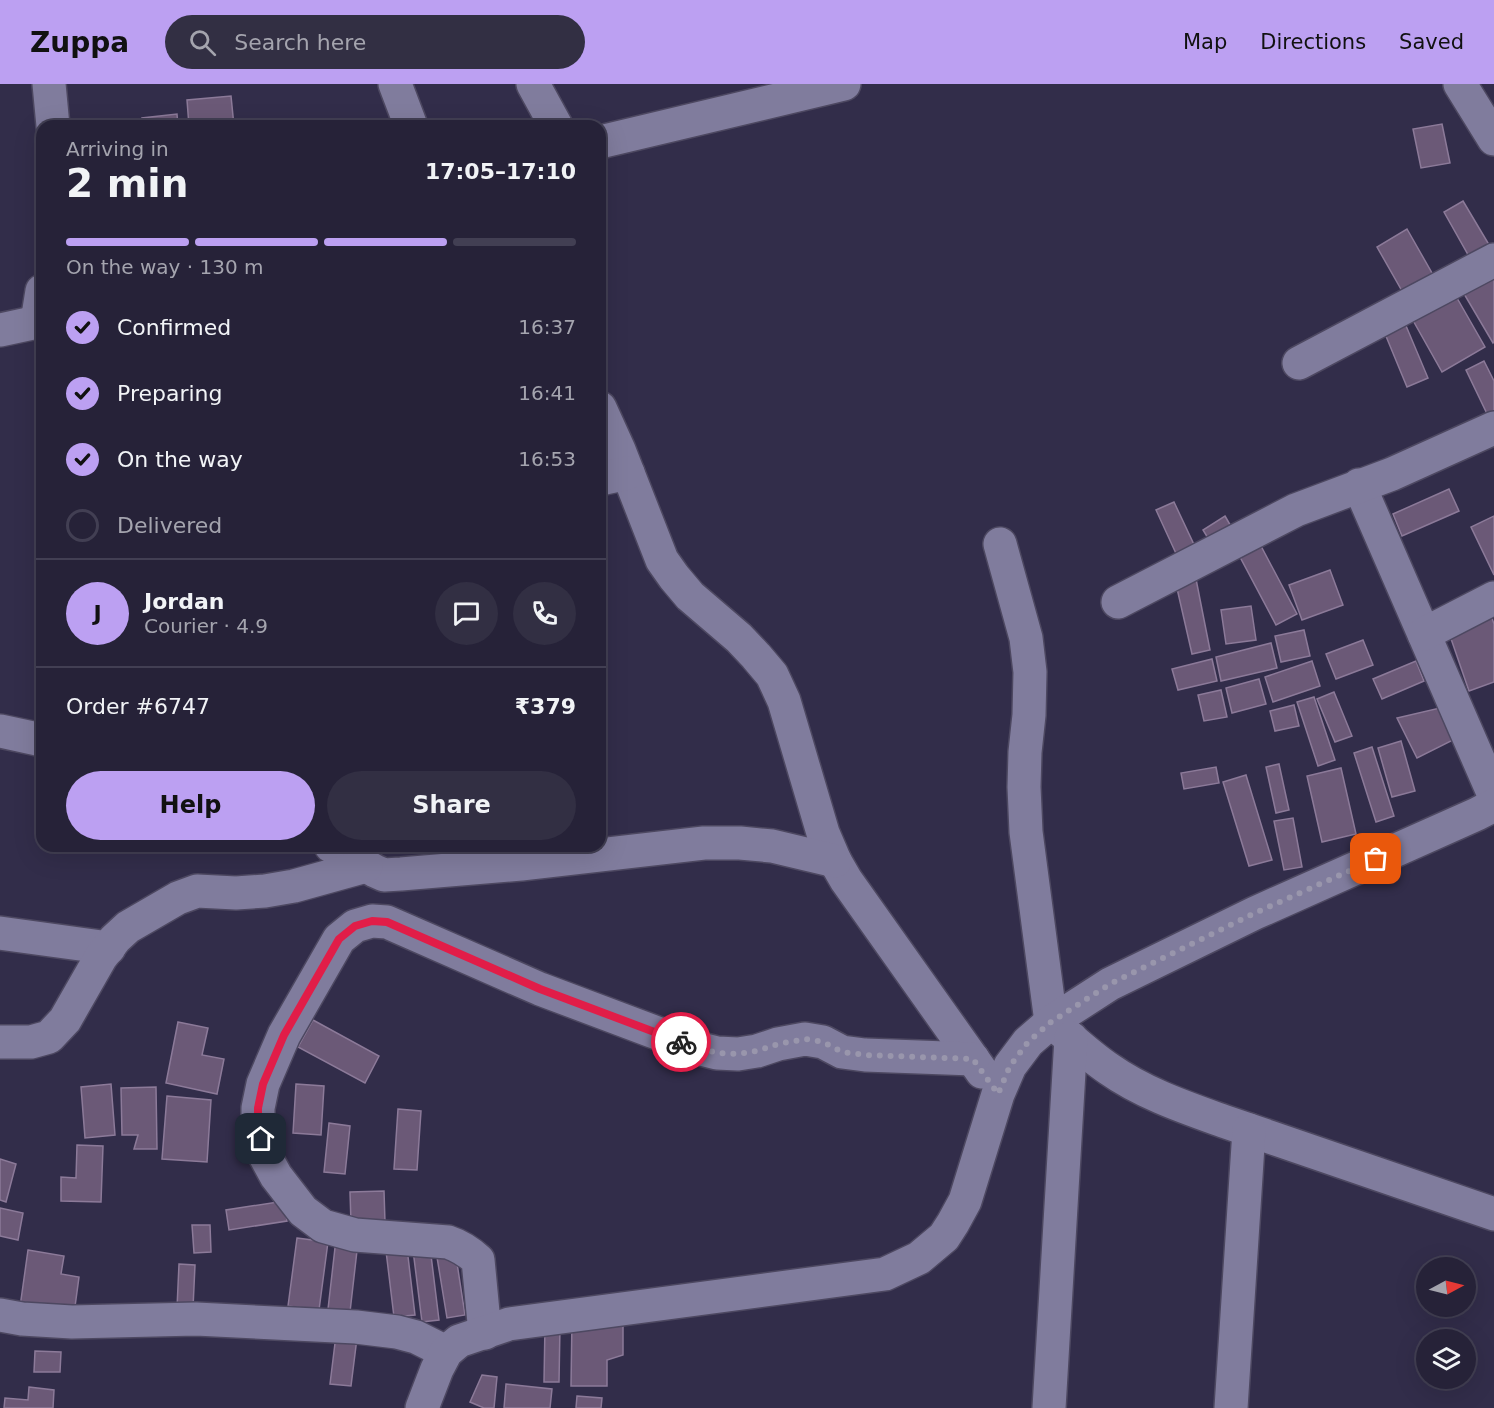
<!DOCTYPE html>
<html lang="en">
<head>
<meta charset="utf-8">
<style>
  :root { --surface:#262238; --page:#322f43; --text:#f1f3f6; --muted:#a4a4ae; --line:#423f53; --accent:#bca0f2 }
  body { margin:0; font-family:"DejaVu Sans",sans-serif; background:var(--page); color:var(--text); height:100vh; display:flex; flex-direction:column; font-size:22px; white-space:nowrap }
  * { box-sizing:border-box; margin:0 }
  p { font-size:20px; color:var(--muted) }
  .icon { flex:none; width:33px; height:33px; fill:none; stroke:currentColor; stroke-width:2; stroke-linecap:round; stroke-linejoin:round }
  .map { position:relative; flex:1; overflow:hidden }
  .sheet { position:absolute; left:36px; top:36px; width:570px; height:732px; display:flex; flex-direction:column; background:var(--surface); border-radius:18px; box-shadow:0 6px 24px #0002,0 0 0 2px var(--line) }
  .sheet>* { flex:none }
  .needle { width:39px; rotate:83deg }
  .fabs { position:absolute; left:1416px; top:1173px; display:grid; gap:12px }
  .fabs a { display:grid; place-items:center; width:60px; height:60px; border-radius:50%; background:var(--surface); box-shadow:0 6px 24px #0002,0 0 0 2px var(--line); font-size:30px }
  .pin { position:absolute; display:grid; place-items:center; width:51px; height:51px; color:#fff; margin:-26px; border-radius:12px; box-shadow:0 3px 9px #0006 }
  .courier { position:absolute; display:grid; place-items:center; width:60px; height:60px; margin:-30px; border:4px solid #e11d48; border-radius:50%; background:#fff; color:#222; box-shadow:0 2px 8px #0007 }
  .head em { font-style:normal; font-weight:600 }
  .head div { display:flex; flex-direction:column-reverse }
  .head { display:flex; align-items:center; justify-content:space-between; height:102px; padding:0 30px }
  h1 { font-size:39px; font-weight:600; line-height:45px }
  .bar { display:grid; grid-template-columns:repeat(4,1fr); gap:9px 6px; align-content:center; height:72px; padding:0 30px }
  .bar i { height:8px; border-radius:4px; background:var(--line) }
  .bar .current { background:var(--accent) }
  .bar p { grid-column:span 4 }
  .line { display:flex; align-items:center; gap:15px; padding:0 30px; border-top:2px solid var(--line) }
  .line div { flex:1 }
  .round { display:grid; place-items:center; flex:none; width:63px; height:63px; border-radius:32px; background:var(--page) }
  ol { padding:0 30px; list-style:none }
  li { display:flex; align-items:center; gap:18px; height:66px }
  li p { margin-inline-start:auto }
  li .icon { padding:6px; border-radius:50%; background:var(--accent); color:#111; stroke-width:4 }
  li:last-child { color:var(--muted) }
  li i { width:33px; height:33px; border:3px solid var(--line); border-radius:50% }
  .button { display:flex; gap:12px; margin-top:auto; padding:12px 30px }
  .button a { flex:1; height:69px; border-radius:36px; background:var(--accent); color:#111; font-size:24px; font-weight:600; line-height:69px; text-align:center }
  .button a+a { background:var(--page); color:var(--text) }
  header { display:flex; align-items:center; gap:36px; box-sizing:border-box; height:84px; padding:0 30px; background:var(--accent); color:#111 }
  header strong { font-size:28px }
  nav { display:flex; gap:33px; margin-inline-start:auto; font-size:21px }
  .search { width:420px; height:54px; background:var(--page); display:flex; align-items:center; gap:15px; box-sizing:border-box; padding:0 21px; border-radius:33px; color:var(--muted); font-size:22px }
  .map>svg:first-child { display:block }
</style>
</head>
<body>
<header>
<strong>Zuppa</strong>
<div class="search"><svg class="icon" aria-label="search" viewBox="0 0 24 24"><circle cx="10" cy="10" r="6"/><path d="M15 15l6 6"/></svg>Search here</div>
<nav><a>Map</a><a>Directions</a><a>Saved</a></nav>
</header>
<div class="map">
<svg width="1494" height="1324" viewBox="0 0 1494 1324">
  <rect width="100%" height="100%" fill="#322d4a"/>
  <g fill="#6b5977" stroke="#8c7a99" stroke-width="1.5">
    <polygon points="231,12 234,42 189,42 187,16"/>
    <polygon points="177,30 178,42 143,42 142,34"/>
    <polygon points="1442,40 1450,79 1421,84 1413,45"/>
    <polygon points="1463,117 1491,164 1471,176 1444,128"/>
    <polygon points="1407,145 1436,196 1406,214 1377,163"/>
    <polygon points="1494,184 1494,258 1493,259 1460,203"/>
    <polygon points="1453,207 1485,263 1442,288 1410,231"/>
    <polygon points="1404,237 1428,294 1407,303 1383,245"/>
    <polygon points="1484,277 1494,297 1494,334 1490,336 1466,286"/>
    <polygon points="1449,405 1459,427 1402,452 1393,430"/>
    <polygon points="1174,418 1197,467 1179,476 1156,426"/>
    <polygon points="1225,432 1236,451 1214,464 1203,446"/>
    <polygon points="1494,432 1494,491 1471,443"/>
    <polygon points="1261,462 1297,530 1276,541 1240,473"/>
    <polygon points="1330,486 1343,521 1302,536 1289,501"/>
    <polygon points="1196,495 1210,566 1192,570 1176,500"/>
    <polygon points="1251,522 1256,556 1226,560 1221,526"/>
    <polygon points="1491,531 1494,540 1494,598 1469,607 1448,546"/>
    <polygon points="1304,546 1310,572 1281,578 1275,552"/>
    <polygon points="1363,556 1373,581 1336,595 1326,570"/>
    <polygon points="1271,559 1277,584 1221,597 1216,573"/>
    <polygon points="1212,575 1217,597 1178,606 1172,585"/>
    <polygon points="1312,577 1320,602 1273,618 1265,593"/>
    <polygon points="1416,577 1424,597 1382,615 1373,595"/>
    <polygon points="1259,595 1266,620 1232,629 1226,604"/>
    <polygon points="1221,606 1227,633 1204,637 1198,611"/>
    <polygon points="1334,608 1352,652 1335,658 1317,615"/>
    <polygon points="1314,613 1335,676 1318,682 1297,618"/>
    <polygon points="1294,621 1299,642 1275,647 1270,627"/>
    <polygon points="1444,623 1459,653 1417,674 1397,634"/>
    <polygon points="1401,657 1415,707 1392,713 1378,664"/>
    <polygon points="1372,663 1394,732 1376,738 1354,669"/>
    <polygon points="1279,680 1289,726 1276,729 1266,683"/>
    <polygon points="1216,683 1219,699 1184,705 1181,689"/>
    <polygon points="1341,684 1356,750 1322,758 1307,692"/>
    <polygon points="1246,691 1272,776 1249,782 1223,698"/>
    <polygon points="1293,734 1302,783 1284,786 1274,737"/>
    <polygon points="313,936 379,972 365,999 298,963"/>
    <polygon points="178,938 208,944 202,971 224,975 217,1010 166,999"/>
    <polygon points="111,1000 115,1051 85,1054 81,1003"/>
    <polygon points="296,1000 324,1002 321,1051 293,1049"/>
    <polygon points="156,1003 157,1065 134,1065 138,1051 122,1051 121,1004"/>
    <polygon points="167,1012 211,1016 207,1078 162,1075"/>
    <polygon points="398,1025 421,1027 417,1086 394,1085"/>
    <polygon points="329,1039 350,1042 345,1090 324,1088"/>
    <polygon points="77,1061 103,1062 101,1118 61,1117 61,1093 76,1094"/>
    <polygon points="0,1075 16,1080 6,1118 0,1116"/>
    <polygon points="384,1107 385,1138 351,1139 350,1108"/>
    <polygon points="284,1117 287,1137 229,1146 226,1126"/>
    <polygon points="0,1124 23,1129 18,1156 0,1152"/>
    <polygon points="192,1141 210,1141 211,1168 194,1169"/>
    <polygon points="297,1154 328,1158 319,1226 288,1222"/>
    <polygon points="336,1155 358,1158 350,1228 328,1225"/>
    <polygon points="435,1161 455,1166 465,1231 447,1234"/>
    <polygon points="430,1163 439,1236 422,1238 413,1166"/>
    <polygon points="407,1164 415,1231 394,1233 386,1167"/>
    <polygon points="28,1166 64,1172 61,1190 79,1193 74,1230 20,1223"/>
    <polygon points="179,1180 195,1181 193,1224 177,1224"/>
    <polygon points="572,1236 623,1237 623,1271 607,1276 607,1302 571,1302"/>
    <polygon points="545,1241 560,1242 559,1298 544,1298"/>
    <polygon points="336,1251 357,1254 351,1302 330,1300"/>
    <polygon points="35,1267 61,1268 60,1288 34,1288"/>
    <polygon points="482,1291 497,1293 494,1324 484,1324 470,1318"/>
    <polygon points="506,1300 552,1305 550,1324 504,1324"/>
    <polygon points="29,1303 54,1306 53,1324 4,1324 5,1314 28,1316"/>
    <polygon points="577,1312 602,1314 601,1324 576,1324"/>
  </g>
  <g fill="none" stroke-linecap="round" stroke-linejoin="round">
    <g stroke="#4d4861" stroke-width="36">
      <g id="minor">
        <polyline points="49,0 53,42"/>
        <polyline points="395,0 411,42"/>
        <polyline points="533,0 556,42"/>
        <polyline points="1460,0 1494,55"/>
        <polyline points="600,58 844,0"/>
        <polyline points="37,238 42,207"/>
        <polyline points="0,246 42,237"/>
        <polyline points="1299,279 1494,176"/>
        <polyline points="600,324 619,366 662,476 674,493 690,512 739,554 756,572 772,591 784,617 823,749 835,777 846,796 982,988"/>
        <polyline points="600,395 628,389"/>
        <polyline points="1359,401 1494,711"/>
        <path d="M1000 460 1026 554 1030 588 1029 631 1025 668 1024 703 1026 748 1051 938C1070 953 1088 971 1109 985 1143 1009 1184 1023 1223 1037L1494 1130"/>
        <polyline points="1118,518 1296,426 1392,390 1494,344"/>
        <polyline points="1424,550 1494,514"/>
        <polyline points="0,647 42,656"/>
        <polyline points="331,762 375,787 384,791 401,790 521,780 704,759 740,759 772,762 835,777"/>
        <polyline points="0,849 109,864"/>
        <polyline points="0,958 31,958 49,953 65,936 101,873 115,855 128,843 178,814 197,807 236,809 265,807 294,802 366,782"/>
        <polyline points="0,1231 22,1235 72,1238 196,1235 356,1243 397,1248 416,1253 446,1268"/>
        <path d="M485 1249 478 1176C469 1168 460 1162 448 1158L355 1151 323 1142 303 1127 276 1092 263 1068 258 1043V1024L263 1000 284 951 339 855 355 842 372 837 387 838 540 905 697 964 717 969 738 970 757 967 778 960 805 955 823 958 842 968 865 971 973 975"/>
        <polyline points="422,1324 437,1285 446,1268 459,1257 509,1240 885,1190 919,1174 944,1153 953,1139 965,1117 998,1010 1010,982 1028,958 1051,938 1110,900 1255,829 1477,730 1494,721"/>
        <polyline points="1049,1324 1071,954"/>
        <polyline points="1231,1324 1249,1046"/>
      </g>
    </g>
    <use href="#minor" stroke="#807c9d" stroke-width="33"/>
  </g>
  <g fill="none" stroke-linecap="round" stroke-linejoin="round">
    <polyline stroke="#9996ac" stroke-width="6" stroke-dasharray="0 10.8" points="681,958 717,969 738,970 757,967 778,960 806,955 823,958 842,968 865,971 973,975 998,1010 1010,982 1028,958 1051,938 1110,900 1255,829 1376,775"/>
    <polyline stroke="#e11d48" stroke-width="8" points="261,1055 258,1043 258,1024 263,1000 284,951 339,855 355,842 372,837 387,838 540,905 681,958"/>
  </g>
</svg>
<div class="fabs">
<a><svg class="needle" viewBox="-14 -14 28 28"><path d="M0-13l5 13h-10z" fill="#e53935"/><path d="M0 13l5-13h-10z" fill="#a4a4ae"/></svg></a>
<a><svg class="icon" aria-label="layers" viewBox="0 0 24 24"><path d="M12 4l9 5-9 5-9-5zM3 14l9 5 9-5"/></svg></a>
</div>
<div class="pin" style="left:1376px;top:775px;background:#ea580c"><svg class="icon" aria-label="bag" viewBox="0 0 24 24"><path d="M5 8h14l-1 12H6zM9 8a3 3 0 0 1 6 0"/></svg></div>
<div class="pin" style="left:261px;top:1055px;background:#1f2937"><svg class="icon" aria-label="home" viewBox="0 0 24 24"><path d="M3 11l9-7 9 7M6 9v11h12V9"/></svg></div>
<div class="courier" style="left:681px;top:958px"><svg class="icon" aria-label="bike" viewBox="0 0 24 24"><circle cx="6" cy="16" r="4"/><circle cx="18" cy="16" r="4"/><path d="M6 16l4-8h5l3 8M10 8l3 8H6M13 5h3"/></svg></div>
<section class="sheet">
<div class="head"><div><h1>2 min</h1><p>Arriving in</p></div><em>17:05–17:10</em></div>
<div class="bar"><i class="current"></i><i class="current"></i><i class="current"></i><i></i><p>On the way · 130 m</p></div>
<ol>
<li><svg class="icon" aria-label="check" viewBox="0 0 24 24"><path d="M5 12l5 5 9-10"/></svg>Confirmed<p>16:37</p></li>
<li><svg class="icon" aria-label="check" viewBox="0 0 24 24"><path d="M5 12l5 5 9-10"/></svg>Preparing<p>16:41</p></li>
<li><svg class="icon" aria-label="check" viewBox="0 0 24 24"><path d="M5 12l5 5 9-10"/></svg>On the way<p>16:53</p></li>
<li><i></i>Delivered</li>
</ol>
<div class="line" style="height:108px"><b class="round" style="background:var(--accent);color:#111">J</b><div><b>Jordan</b><p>Courier · 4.9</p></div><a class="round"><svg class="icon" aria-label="chat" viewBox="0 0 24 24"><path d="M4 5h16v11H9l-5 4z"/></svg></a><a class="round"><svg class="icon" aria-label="phone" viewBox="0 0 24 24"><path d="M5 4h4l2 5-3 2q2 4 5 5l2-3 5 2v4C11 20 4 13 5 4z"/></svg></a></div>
<div class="line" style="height:78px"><div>Order #6747</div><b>₹379</b></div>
<div class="button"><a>Help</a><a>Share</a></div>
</section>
</div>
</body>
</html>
